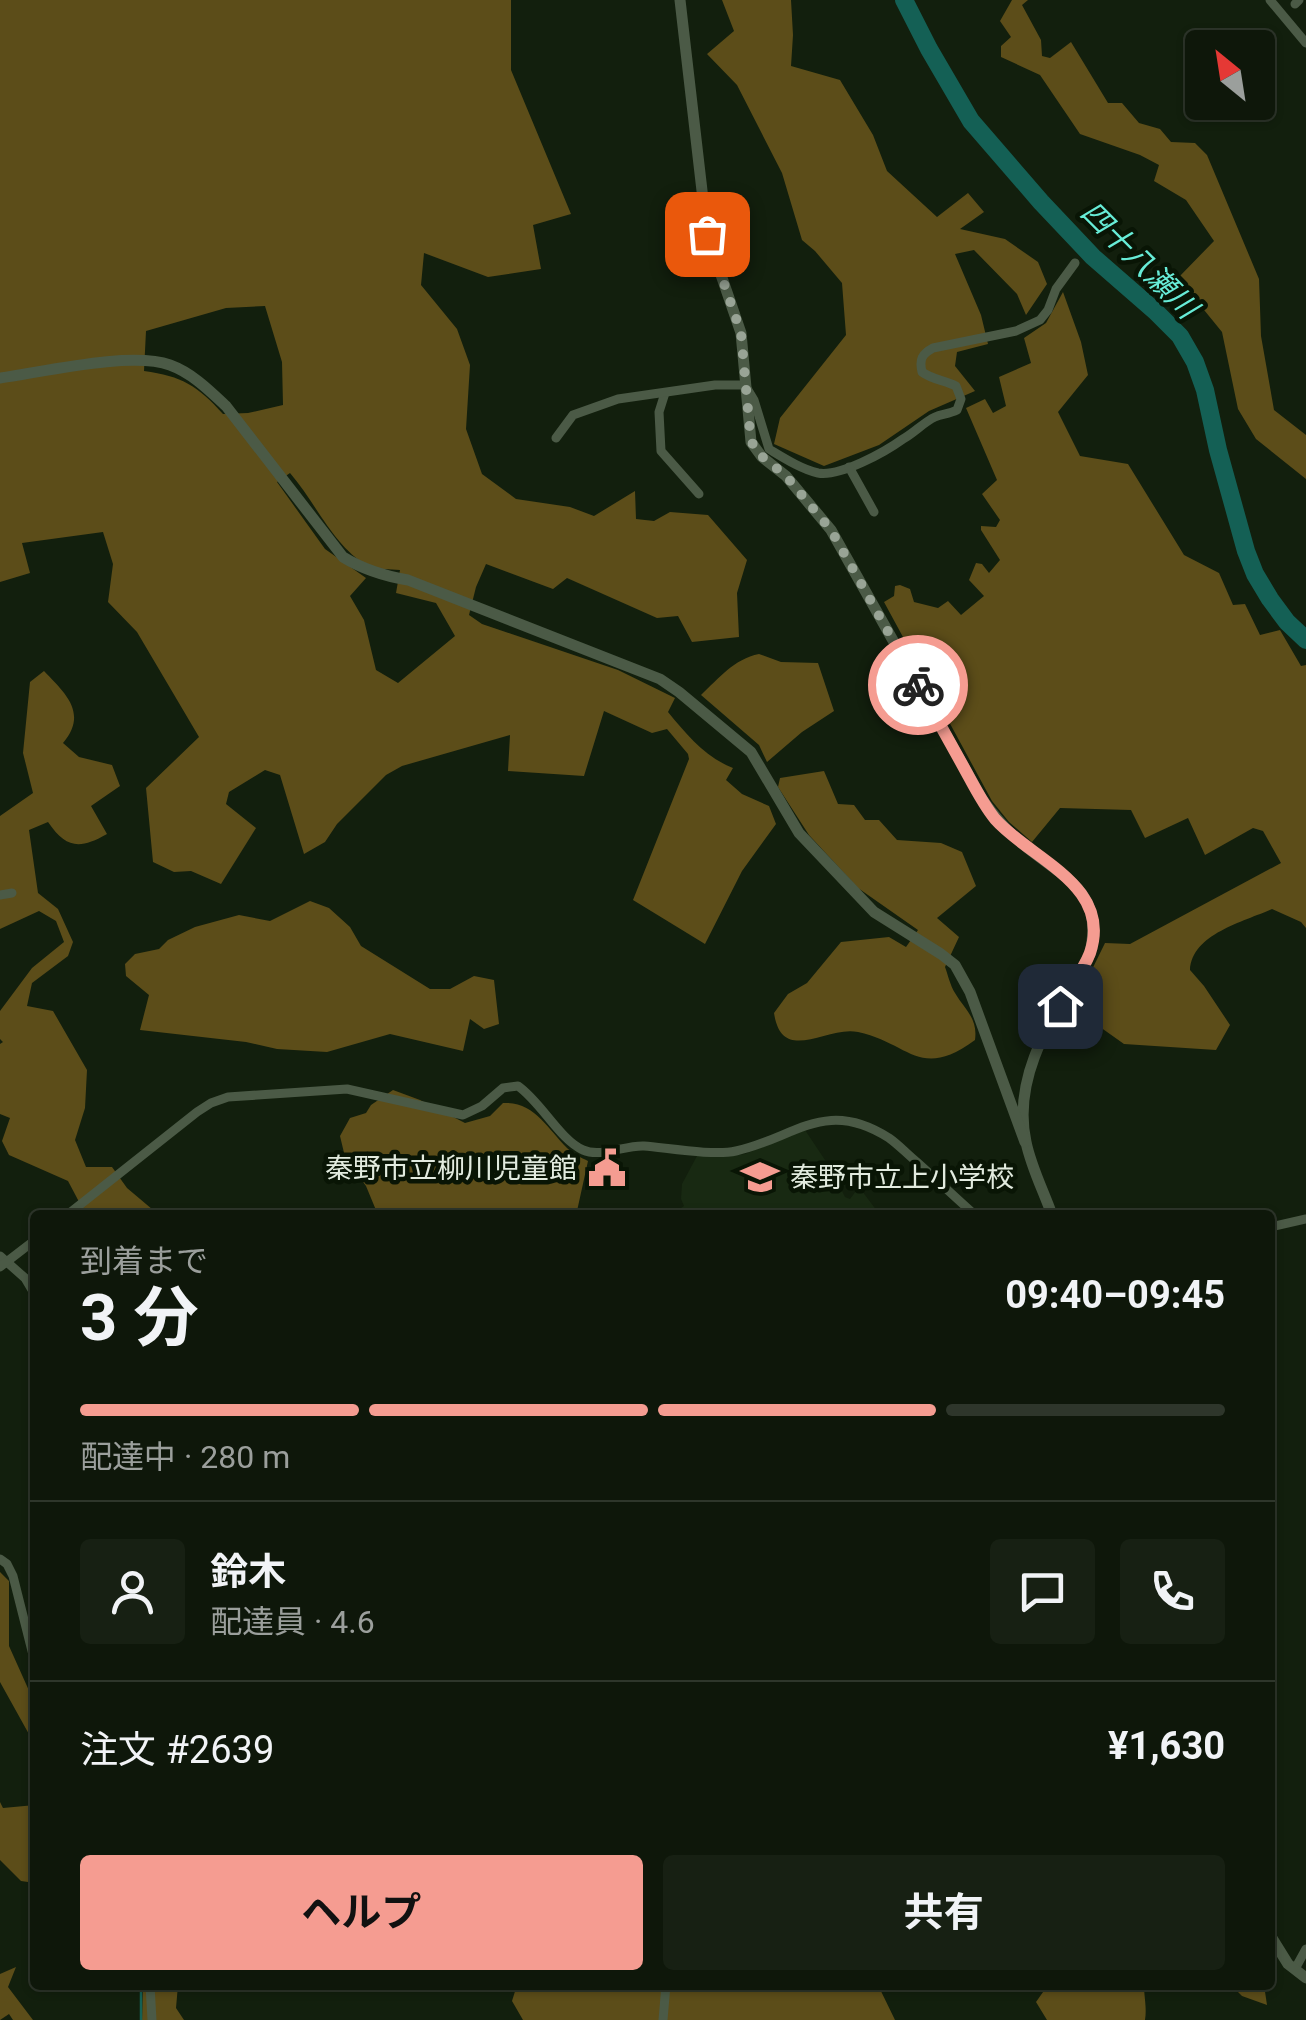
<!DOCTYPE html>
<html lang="ja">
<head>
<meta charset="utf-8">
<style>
  :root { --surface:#0e170a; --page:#172013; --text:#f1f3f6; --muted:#9b9f9c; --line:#2e362b; --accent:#f59c91 }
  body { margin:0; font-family:Roboto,"Noto Sans JP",sans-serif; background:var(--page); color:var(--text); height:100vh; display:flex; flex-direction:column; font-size:38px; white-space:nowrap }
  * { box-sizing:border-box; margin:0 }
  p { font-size:32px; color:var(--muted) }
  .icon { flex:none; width:55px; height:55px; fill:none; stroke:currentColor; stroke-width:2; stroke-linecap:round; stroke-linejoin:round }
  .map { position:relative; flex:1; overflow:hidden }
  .side { position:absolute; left:30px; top:1210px; width:1245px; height:780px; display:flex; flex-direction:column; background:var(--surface); border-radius:10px; box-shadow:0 2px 8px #0004,0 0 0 2px var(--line) }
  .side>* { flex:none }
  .needle { width:65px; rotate:330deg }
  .controls { position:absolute; left:1185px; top:30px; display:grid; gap:20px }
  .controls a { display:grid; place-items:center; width:90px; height:90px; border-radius:10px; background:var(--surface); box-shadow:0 2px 8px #0004,0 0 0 2px var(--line); font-size:50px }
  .pin { position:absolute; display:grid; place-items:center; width:85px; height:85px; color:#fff; margin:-42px; border-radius:20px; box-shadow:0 5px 15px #0006 }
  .courier { position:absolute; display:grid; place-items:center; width:100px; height:100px; margin:-50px; border:8px solid #f59c91; border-radius:50%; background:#fff; color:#222; box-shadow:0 2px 12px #0007 }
  .overview em { font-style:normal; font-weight:700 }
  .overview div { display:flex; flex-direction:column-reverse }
  .overview { display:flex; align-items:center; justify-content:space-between; height:170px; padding:0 50px }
  h1 { font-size:65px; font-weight:700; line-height:75px }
  .bar { display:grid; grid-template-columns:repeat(4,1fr); gap:15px 10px; align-content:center; height:120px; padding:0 50px }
  .bar i { height:12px; border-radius:8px; background:var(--line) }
  .bar .on { background:var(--accent) }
  .bar p { grid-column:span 4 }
  .line { display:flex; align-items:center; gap:25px; padding:0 50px; border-top:2px solid var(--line) }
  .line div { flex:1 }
  .round { display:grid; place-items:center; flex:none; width:105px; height:105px; border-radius:10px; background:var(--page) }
  .cta { display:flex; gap:20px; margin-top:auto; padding:20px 50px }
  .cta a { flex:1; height:115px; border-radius:10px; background:var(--accent); color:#111; font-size:40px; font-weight:700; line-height:115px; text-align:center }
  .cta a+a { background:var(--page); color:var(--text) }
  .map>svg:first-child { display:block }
</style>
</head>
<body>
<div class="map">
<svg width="1306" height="2020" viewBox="0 0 1306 2020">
  <rect width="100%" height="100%" fill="#121f0d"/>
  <polygon fill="#182912" points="805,1130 831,1169 845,1197 850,1199 859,1187 880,1215 670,1215 684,1206 681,1199 682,1184 698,1154 726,1157 745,1154"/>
  <g fill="#5c4d19" fill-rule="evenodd">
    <path d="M0 0H511V70L571 214 533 225 541 269 488 277 424 253 421 285 457 329 470 365 466 429 482 474 516 499 570 507 594 516 635 491 636 519 654 521 670 512 708 515 747 560 737 593 739 637 692 642 678 616 657 618 567 578 553 589 486 564 476 587 469 615 482 624 618 670 675 698 668 712C687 735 705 757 733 768L726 780 742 794 769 806 776 824 742 871 705 944 633 900 689 759 688 754 667 729 652 733 604 711 584 776 508 771 510 735 402 766 386 775 337 824 325 842 304 854 280 775 265 770 229 792 226 804 256 828 221 884 191 871 174 872 153 862 146 788 199 737 137 632 108 602 113 564 103 532 22 543 30 573 0 582ZM265 306 282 362 283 405 248 413 223 414C198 386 182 376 144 371L146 331 226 308ZM290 473C316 503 333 546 368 566 377 570 390 569 400 570L396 593 436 603 455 636 398 683 376 670 364 620 350 596 366 578 325 549 277 482Z"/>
    <polygon points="722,0 791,0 793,35 791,66 840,80 873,135 887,171 937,217 968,193 984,212 960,229 1005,239 1038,262 1047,284 1026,315 1017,294 974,250 955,254 981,315 988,344 957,352 955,366 975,391 929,411 879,445 824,466 774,444 780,418 846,335 842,283 815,251 802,240 782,173 737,85 707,54 734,31"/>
    <polygon points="1012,0 1028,0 1022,5 1041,40 1042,56 1050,58 1071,42 1108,103 1122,103 1139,123 1160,129 1171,142 1195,143 1207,155 1259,279 1261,336 1274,410 1306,435 1306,479 1256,439 1238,409 1222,332 1178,278 1214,241 1186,200 1154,181 1159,165 1140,155 1080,134 1040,75 1001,57 1001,46 1011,37 1000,21"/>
    <path d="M1063 292 1081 342 1088 375 1058 412 1080 456 1128 464 1184 555 1219 573 1233 605 1245 604 1260 635 1280 630 1301 666 1306 665V928L1301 922 1272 909C1243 922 1192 934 1190 970L1204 986 1230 1025 1216 1050 1124 1044 1100 1027 1077 1000 1105 943 1130 944 1281 863 1263 831 1253 828 1205 855 1188 818 1145 838 1131 810 1060 808 1032 842 1009 822 992 801 884 602 894 596 895 586 900 585 910 589 914 602 938 608 948 601 961 615 984 596 969 580 976 563 982 564 989 573 1000 560 981 530V526L996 527 1000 520 982 494 997 480 966 408 985 399 993 413 1006 406 999 377 1031 363 1024 338 1046 323Z"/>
    <path d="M759 654 781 662 818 663 834 711 802 732 767 762 759 745 701 695C719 678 734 659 759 654Z"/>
    <path d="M44 671C66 694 88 713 63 743L79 757 112 765 120 786 91 806 107 834C79 850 66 848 48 822L29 830 38 893 58 909 73 942 68 956 32 983 27 1006 53 1011 87 1070 85 1108 75 1140 86 1167H112L127 1188 159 1215H86L68 1181 9 1155 2 1141 10 1118 0 1114V1044L3 1042 0 1039V1011L32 968 64 942 56 921 39 911 0 929V816L33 793 23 753 30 682Z"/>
    <path d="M824 771 838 804 854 805 865 820H879L897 840 941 843 962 852 976 886 937 918 959 937 945 967C948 975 950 985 955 993 965 1010 978 1018 975 1040 919 1081 910 1043 858 1032 827 1025 782 1066 774 1013L788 994 807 983 841 942 889 937 906 947 918 930 858 888 809 835 778 787 780 778Z"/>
    <polygon points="310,901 329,908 350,927 361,946 430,989 450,989 474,976 494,980 499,1024 484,1029 470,1019 463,1051 390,1034 327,1052 277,1049 246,1042 140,1030 149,995 126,976 125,964 135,954 159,949 168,940 195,927 239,915 270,921"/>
    <path d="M393 1090 420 1100 465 1123 490 1116 503 1103C534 1101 548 1129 567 1148 573 1154 580 1157 588 1161L577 1211 574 1215H378L366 1186 345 1157 340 1136 350 1118 366 1113 371 1105Z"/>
    <polygon points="0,1572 9,1581 9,1646 35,1704 35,1745 0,1682"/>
    <polygon points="0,1802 3,1808 35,1805 35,1883 21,1881 0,1860"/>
    <polygon points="16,1967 8,1987 33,2020 13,2020 9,2014 0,2020 0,1974"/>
    <polygon points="143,1985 178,1985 176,2008 184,2020 142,2020"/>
    <polygon points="517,1985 631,1985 644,1991 662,1985 878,1985 895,2020 523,2020 512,2001"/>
    <path d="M1048 1985H1144C1144 1997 1147 2008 1145 2020H1047L1036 2002Z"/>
    <polygon points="1231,1985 1264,1985 1267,2005 1242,1996"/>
  </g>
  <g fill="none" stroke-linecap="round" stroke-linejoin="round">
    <polyline stroke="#146055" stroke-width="2.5" points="141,1985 141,2020"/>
    <polyline stroke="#146055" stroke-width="18" points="904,0 929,49 971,121 1041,202 1093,257 1155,311 1180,336 1195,362 1205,390 1218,450 1246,551 1255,574 1270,599 1287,622 1306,640"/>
    <g stroke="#4b5a46" stroke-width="9">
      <polyline points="1270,0 1306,43"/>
      <polyline points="1295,4 1299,0"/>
      <polyline points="665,393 659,412 661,451 699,494"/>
      <path d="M556 438 573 415 618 399 715 385H745L754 400 769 449C784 458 801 469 818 473 840 477 885 452 903 439 914 433 924 422 935 417 942 414 949 414 957 410L961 399 956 386C944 380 933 380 922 372 919 359 922 354 933 348L1016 331 1040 320 1048 310 1056 289 1075 263"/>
      <polyline points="849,467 874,512"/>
      <polyline points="0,895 12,893"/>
      <path d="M67 1215 197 1112 211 1103 228 1097 347 1089 463 1115 482 1106 503 1088 518 1086C541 1102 560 1140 583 1150 601 1158 625 1145 644 1146 668 1148 714 1156 736 1151 795 1138 825 1097 889 1138 899 1145 908 1155 918 1163 937 1180 956 1198 975 1215"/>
      <polyline points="1270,1227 1306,1219"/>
      <polyline points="0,1256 25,1278 35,1295"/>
      <polyline points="0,1267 35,1240"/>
      <polyline points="0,1559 7,1564 13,1576 35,1663"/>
      <polyline points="1295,1969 1306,1949"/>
      <polyline points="150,1985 152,2020"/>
      <polyline points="663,2020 666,1985"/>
    </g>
    <g stroke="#4b5a46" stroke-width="11">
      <path d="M680 0 707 234 741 333 751 442 762 457 786 476 831 530 982 799C994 816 1007 832 1024 845 1065 879 1106 892 1089 956 1056 1013 1011 1073 1026 1142 1031 1167 1044 1192 1052 1215"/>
      <path d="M0 378C43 372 131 351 170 365 192 373 209 390 226 406L343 557C364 570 384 576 408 580L660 679 679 692 751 752 799 833 874 912 941 954 955 965 970 992 1025 1142"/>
      <polyline points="1270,1935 1288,1964 1306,1978"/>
    </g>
  </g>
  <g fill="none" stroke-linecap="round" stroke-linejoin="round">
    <polyline stroke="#99a496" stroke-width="10" stroke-dasharray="0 18" points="707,234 741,333 750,432 754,450 786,476 831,530 918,685"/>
    <path stroke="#f59c91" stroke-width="12" d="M918 685C933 712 948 739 963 766 973 784 982 803 995 819 1030 859 1113 885 1090 953 1083 971 1069 989 1060 1006"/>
  </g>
  <defs>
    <g id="civic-bare" transform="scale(3)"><path d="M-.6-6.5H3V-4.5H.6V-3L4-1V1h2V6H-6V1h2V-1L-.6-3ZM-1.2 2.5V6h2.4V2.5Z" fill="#f59c91" stroke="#091505" stroke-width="2.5" paint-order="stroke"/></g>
    <g id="school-bare" transform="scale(3)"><path d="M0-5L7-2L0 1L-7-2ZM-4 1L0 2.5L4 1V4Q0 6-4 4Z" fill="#f59c91" stroke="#091505" stroke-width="2.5" paint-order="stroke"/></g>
  </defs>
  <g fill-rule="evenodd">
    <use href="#civic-bare" x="607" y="1168"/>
    <use href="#school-bare" x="760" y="1177"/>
  </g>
  <g text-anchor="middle" stroke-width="9" stroke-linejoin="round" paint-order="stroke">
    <g font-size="28" fill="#e2ebdf" stroke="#091505" text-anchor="end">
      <text x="577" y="1178">秦野市立柳川児童館</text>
      <text x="790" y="1187" text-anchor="start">秦野市立上小学校</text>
    </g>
    <g font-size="30" font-style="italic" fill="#67ecd7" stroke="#091505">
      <text transform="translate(1139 260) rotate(45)" y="10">四十八瀬川</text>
    </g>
  </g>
</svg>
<div class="controls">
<a><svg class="needle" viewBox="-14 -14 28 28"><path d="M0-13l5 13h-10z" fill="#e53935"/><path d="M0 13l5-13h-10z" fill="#9b9f9c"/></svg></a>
</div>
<div class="pin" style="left:707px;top:234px;background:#ea580c"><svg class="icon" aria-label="bag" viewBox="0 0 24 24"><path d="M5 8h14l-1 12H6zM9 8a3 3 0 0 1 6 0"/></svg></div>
<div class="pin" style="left:1060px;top:1006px;background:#1f2937"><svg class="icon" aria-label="home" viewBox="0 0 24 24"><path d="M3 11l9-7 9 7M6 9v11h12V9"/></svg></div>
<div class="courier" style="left:918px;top:685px"><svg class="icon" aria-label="bike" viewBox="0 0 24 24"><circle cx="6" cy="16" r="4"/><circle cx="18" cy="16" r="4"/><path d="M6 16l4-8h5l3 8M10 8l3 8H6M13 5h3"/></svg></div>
<section class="side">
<div class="overview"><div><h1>3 分</h1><p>到着まで</p></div><em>09:40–09:45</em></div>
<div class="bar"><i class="on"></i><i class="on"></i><i class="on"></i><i></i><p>配達中 · 280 m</p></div>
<div class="line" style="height:180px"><a class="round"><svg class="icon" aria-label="person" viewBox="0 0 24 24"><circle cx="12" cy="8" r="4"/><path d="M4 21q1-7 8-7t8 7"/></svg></a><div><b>鈴木</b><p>配達員 · 4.6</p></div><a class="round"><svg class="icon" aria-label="chat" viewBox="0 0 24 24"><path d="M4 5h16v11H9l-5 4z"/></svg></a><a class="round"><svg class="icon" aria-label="phone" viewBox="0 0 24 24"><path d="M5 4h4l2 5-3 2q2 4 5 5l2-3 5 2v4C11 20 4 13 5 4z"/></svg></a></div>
<div class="line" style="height:130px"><div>注文 #2639</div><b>¥1,630</b></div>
<div class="cta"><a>ヘルプ</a><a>共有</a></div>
</section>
</div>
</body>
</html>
